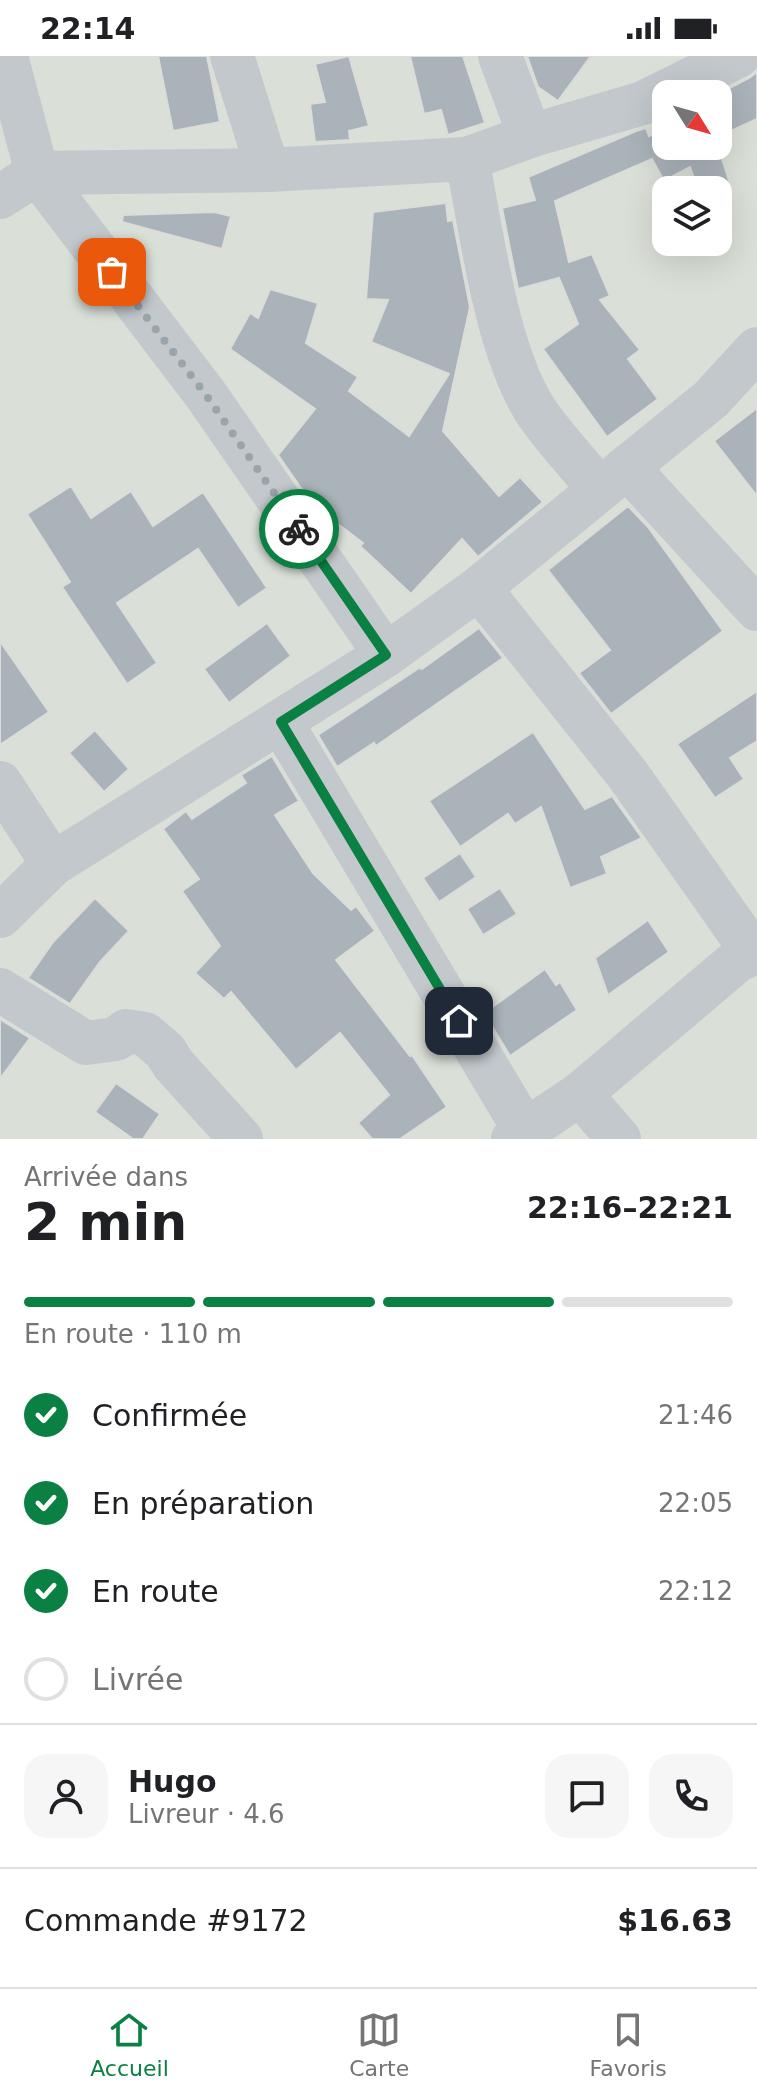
<!DOCTYPE html>
<html lang="fr">
<head>
<meta charset="utf-8">
<style>
  :root { --surface:#fff; --page:#f6f6f6; --text:#202124; --muted:#757577; --line:#e0e0e0; --accent:#0b8043 }
  body { margin:0; font-family:"DejaVu Sans",sans-serif; background:var(--page); color:var(--text); height:100vh; display:flex; flex-direction:column; font-size:30px; white-space:nowrap }
  * { box-sizing:border-box; margin:0 }
  p { font-size:26px; color:var(--muted) }
  .icon { flex:none; width:44px; height:44px; fill:none; stroke:currentColor; stroke-width:2; stroke-linecap:round; stroke-linejoin:round }
  .map { position:relative; height:1083px; overflow:hidden }
  .drawer { display:flex; flex-direction:column; background:var(--surface); flex:1 }
  .drawer>* { flex:none }
  .needle { width:52px; rotate:127deg }
  .fabs { position:absolute; left:652px; top:24px; display:grid; gap:16px }
  .fabs a { display:grid; place-items:center; width:80px; height:80px; border-radius:16px; background:var(--surface); box-shadow:0 8px 32px #0002; font-size:40px }
  .pin { position:absolute; display:grid; place-items:center; width:68px; height:68px; color:#fff; margin:-34px; border-radius:16px; box-shadow:0 4px 12px #0006 }
  .courier { position:absolute; display:grid; place-items:center; width:80px; height:80px; margin:-40px; border:6px solid #0b8043; border-radius:50%; background:#fff; color:#222; box-shadow:0 2px 10px #0007 }
  .head em { font-style:normal; font-weight:700 }
  .head div { display:flex; flex-direction:column-reverse }
  .head { display:flex; align-items:center; justify-content:space-between; height:136px; padding:0 24px }
  h1 { font-size:52px; font-weight:700; line-height:60px }
  .bar { display:grid; grid-template-columns:repeat(4,1fr); gap:12px 8px; align-content:center; height:96px; padding:0 24px }
  .bar i { height:10px; border-radius:6px; background:var(--line) }
  .bar .active { background:var(--accent) }
  .bar p { grid-column:span 4 }
  .line { display:flex; align-items:center; gap:20px; padding:0 24px; border-top:2px solid var(--line) }
  .line div { flex:1 }
  .round { display:grid; place-items:center; flex:none; width:84px; height:84px; border-radius:24px; background:var(--page) }
  ol { padding:0 24px; list-style:none }
  li { display:flex; align-items:center; gap:24px; height:88px }
  li p { margin-inline-start:auto }
  li .icon { padding:8px; border-radius:50%; background:var(--accent); color:#fff; stroke-width:4 }
  li:last-child { color:var(--muted) }
  li i { width:44px; height:44px; border:4px solid var(--line); border-radius:50% }
  .status { display:flex; justify-content:space-between; align-items:center; height:56px; padding:0 40px; background:var(--surface); direction:ltr }
  .status svg { height:22px; fill:currentColor }
  .tabs { display:flex; justify-content:space-around; align-items:center; height:112px; border-top:2px solid var(--line); background:var(--surface); font-size:22px; color:var(--muted) }
  .tabs a { display:grid; justify-items:center; gap:4px }
  .tabs .active { color:var(--accent) }
  .map>svg:first-child { display:block }
</style>
</head>
<body>
<div class="status"><b>22:14</b><svg viewBox="0 0 49 12"><path d="M0 12V9h3v3zM5 12V6h3v6zM10 12V3h3v9zM15 12V0h3v12zM26 1h20v11H26zM47 4h2v5h-2z"/></svg></div>
<div class="map">
<svg width="757" height="1083" viewBox="0 0 757 1083">
  <rect width="100%" height="100%" fill="#fafaf8"/>
  <path fill="#dadfd7" fill-rule="evenodd" d="M0 0H757V1083H0ZM666 38H718V90H666ZM666 134H718V186H666Z"/>
  <g fill="#aab3b9" stroke="#dcdcda" stroke-width="2">
    <polygon points="158,0 207,0 220,66 173,75"/>
    <polygon points="349,0 369,70 349,75 350,84 315,86 310,48 325,46 315,8"/>
    <polygon points="410,0 463,0 485,67 448,79 441,54 424,58"/>
    <polygon points="527,0 591,0 558,45 538,31"/>
    <polygon points="757,16 757,63 718,81 718,38 749,22"/>
    <polygon points="666,71 666,90 718,90 732,134 698,134 690,111 664,125 652,103 555,145 569,206 592,198 610,240 600,244 640,294 628,303 658,343 607,381 543,293 578,268 559,222 518,233 502,152 535,144 528,121 636,75 646,72 649,80"/>
    <polygon points="446,147 448,165 453,164 470,251 443,375 499,440 520,421 543,446 478,501 462,483 411,538 360,490 363,487 322,456 319,458 278,399 315,353 230,293 250,257 258,262 270,233 318,247 306,287 358,321 349,335 409,380 449,318 371,286 388,244 366,243 373,156"/>
    <polygon points="214,156 231,160 222,193 122,166 123,159"/>
    <polygon points="757,352 757,440 714,385"/>
    <polygon points="71,430 91,462 131,435 153,470 203,436 267,532 238,552 198,493 117,547 157,607 127,628 62,531 70,526 27,458"/>
    <polygon points="628,450 648,471 723,575 611,658 579,617 610,594 548,514"/>
    <polygon points="267,567 291,600 229,647 204,613"/>
    <polygon points="479,572 503,602 376,690 374,687 337,711 318,679 419,612 422,613"/>
    <polygon points="0,585 49,656 0,689"/>
    <polygon points="757,635 757,685 730,702 744,723 715,742 677,688"/>
    <polygon points="95,674 129,713 104,736 69,697"/>
    <polygon points="533,676 585,753 612,740 642,782 601,801 607,818 570,832 541,751 515,768 508,758 460,791 429,745"/>
    <polygon points="272,700 299,745 275,759 313,817 351,854 356,850 375,875 336,904 410,1000 412,999 447,1051 400,1083 372,1083 358,1067 389,1039 340,977 296,1014 231,936 224,943 195,917 220,890 182,835 199,823 163,773 186,755 192,763 246,727 241,719"/>
    <polygon points="460,797 476,821 439,846 423,822"/>
    <polygon points="500,832 517,858 483,879 467,853"/>
    <polygon points="95,842 129,875 100,906 70,948 28,922 53,886"/>
    <polygon points="648,864 669,896 608,939 595,902"/>
    <polygon points="545,913 556,929 560,926 577,954 510,1000 484,957"/>
    <polygon points="0,963 30,982 0,1023"/>
    <polygon points="116,1027 160,1058 143,1083 133,1083 95,1056"/>
  </g>
  <g fill="none" stroke-linecap="round" stroke-linejoin="round">
    <g stroke="#c3c8cc" stroke-width="44">
      <polyline points="6,0 37,117 206,339 386,599"/>
      <polyline points="232,0 268,114"/>
      <polyline points="500,0 530,80"/>
      <path d="M467 103C482 177 496 295 537 357 555 383 579 408 599 433"/>
      <polyline points="0,141 37,117 268,114 467,103 530,80 643,47 738,0"/>
      <polyline points="627,411 757,553"/>
      <polyline points="479,532 628,719 754,898"/>
      <polyline points="281,666 524,1073"/>
      <polyline points="0,727 53,808"/>
      <polyline points="0,860 53,808 386,599 479,532 711,343 757,293"/>
      <polyline points="0,934 86,987 116,983 126,975 145,978 165,995 174,1009 241,1083"/>
      <polyline points="580,1038 619,1083"/>
      <polyline points="513,1083 580,1038 738,904 757,896"/>
    </g>
  </g>
  <g fill="none" stroke-linecap="round" stroke-linejoin="round">
    <polyline stroke="#99a4ac" stroke-width="8" stroke-dasharray="0 14.4" points="112,216 206,339 299,473"/>
    <polyline stroke="#0b8043" stroke-width="10" points="299,473 386,599 281,666 459,965"/>
  </g>
</svg>
<div class="fabs">
<a><svg class="needle" viewBox="-14 -14 28 28"><path d="M0-13l5 13h-10z" fill="#e53935"/><path d="M0 13l5-13h-10z" fill="#757577"/></svg></a>
<a><svg class="icon" aria-label="layers" viewBox="0 0 24 24"><path d="M12 4l9 5-9 5-9-5zM3 14l9 5 9-5"/></svg></a>
</div>
<div class="pin" style="left:112px;top:216px;background:#ea580c"><svg class="icon" aria-label="bag" viewBox="0 0 24 24"><path d="M5 8h14l-1 12H6zM9 8a3 3 0 0 1 6 0"/></svg></div>
<div class="pin" style="left:459px;top:965px;background:#1f2937"><svg class="icon" aria-label="home" viewBox="0 0 24 24"><path d="M3 11l9-7 9 7M6 9v11h12V9"/></svg></div>
<div class="courier" style="left:299px;top:473px"><svg class="icon" aria-label="bike" viewBox="0 0 24 24"><circle cx="6" cy="16" r="4"/><circle cx="18" cy="16" r="4"/><path d="M6 16l4-8h5l3 8M10 8l3 8H6M13 5h3"/></svg></div>
</div>
<section class="drawer">
<div class="head"><div><h1>2 min</h1><p>Arrivée dans</p></div><em>22:16–22:21</em></div>
<div class="bar"><i class="active"></i><i class="active"></i><i class="active"></i><i></i><p>En route · 110 m</p></div>
<ol>
<li><svg class="icon" aria-label="check" viewBox="0 0 24 24"><path d="M5 12l5 5 9-10"/></svg>Confirmée<p>21:46</p></li>
<li><svg class="icon" aria-label="check" viewBox="0 0 24 24"><path d="M5 12l5 5 9-10"/></svg>En préparation<p>22:05</p></li>
<li><svg class="icon" aria-label="check" viewBox="0 0 24 24"><path d="M5 12l5 5 9-10"/></svg>En route<p>22:12</p></li>
<li><i></i>Livrée</li>
</ol>
<div class="line" style="height:144px"><a class="round"><svg class="icon" aria-label="person" viewBox="0 0 24 24"><circle cx="12" cy="8" r="4"/><path d="M4 21q1-7 8-7t8 7"/></svg></a><div><b>Hugo</b><p>Livreur · 4.6</p></div><a class="round"><svg class="icon" aria-label="chat" viewBox="0 0 24 24"><path d="M4 5h16v11H9l-5 4z"/></svg></a><a class="round"><svg class="icon" aria-label="phone" viewBox="0 0 24 24"><path d="M5 4h4l2 5-3 2q2 4 5 5l2-3 5 2v4C11 20 4 13 5 4z"/></svg></a></div>
<div class="line" style="height:104px"><div>Commande #9172</div><b>$16.63</b></div>
</section>
<nav class="tabs">
<a class="active"><svg class="icon" aria-label="home" viewBox="0 0 24 24"><path d="M3 11l9-7 9 7M6 9v11h12V9"/></svg>Accueil</a>
<a><svg class="icon" aria-label="map" viewBox="0 0 24 24"><path d="M3 6l6-2 6 2 6-2v14l-6 2-6-2-6 2zM9 4v14M15 6v14"/></svg>Carte</a>
<a><svg class="icon" aria-label="saved" viewBox="0 0 24 24"><path d="M7 4h10v16l-5-4-5 4z"/></svg>Favoris</a>
</nav>
</body>
</html>
